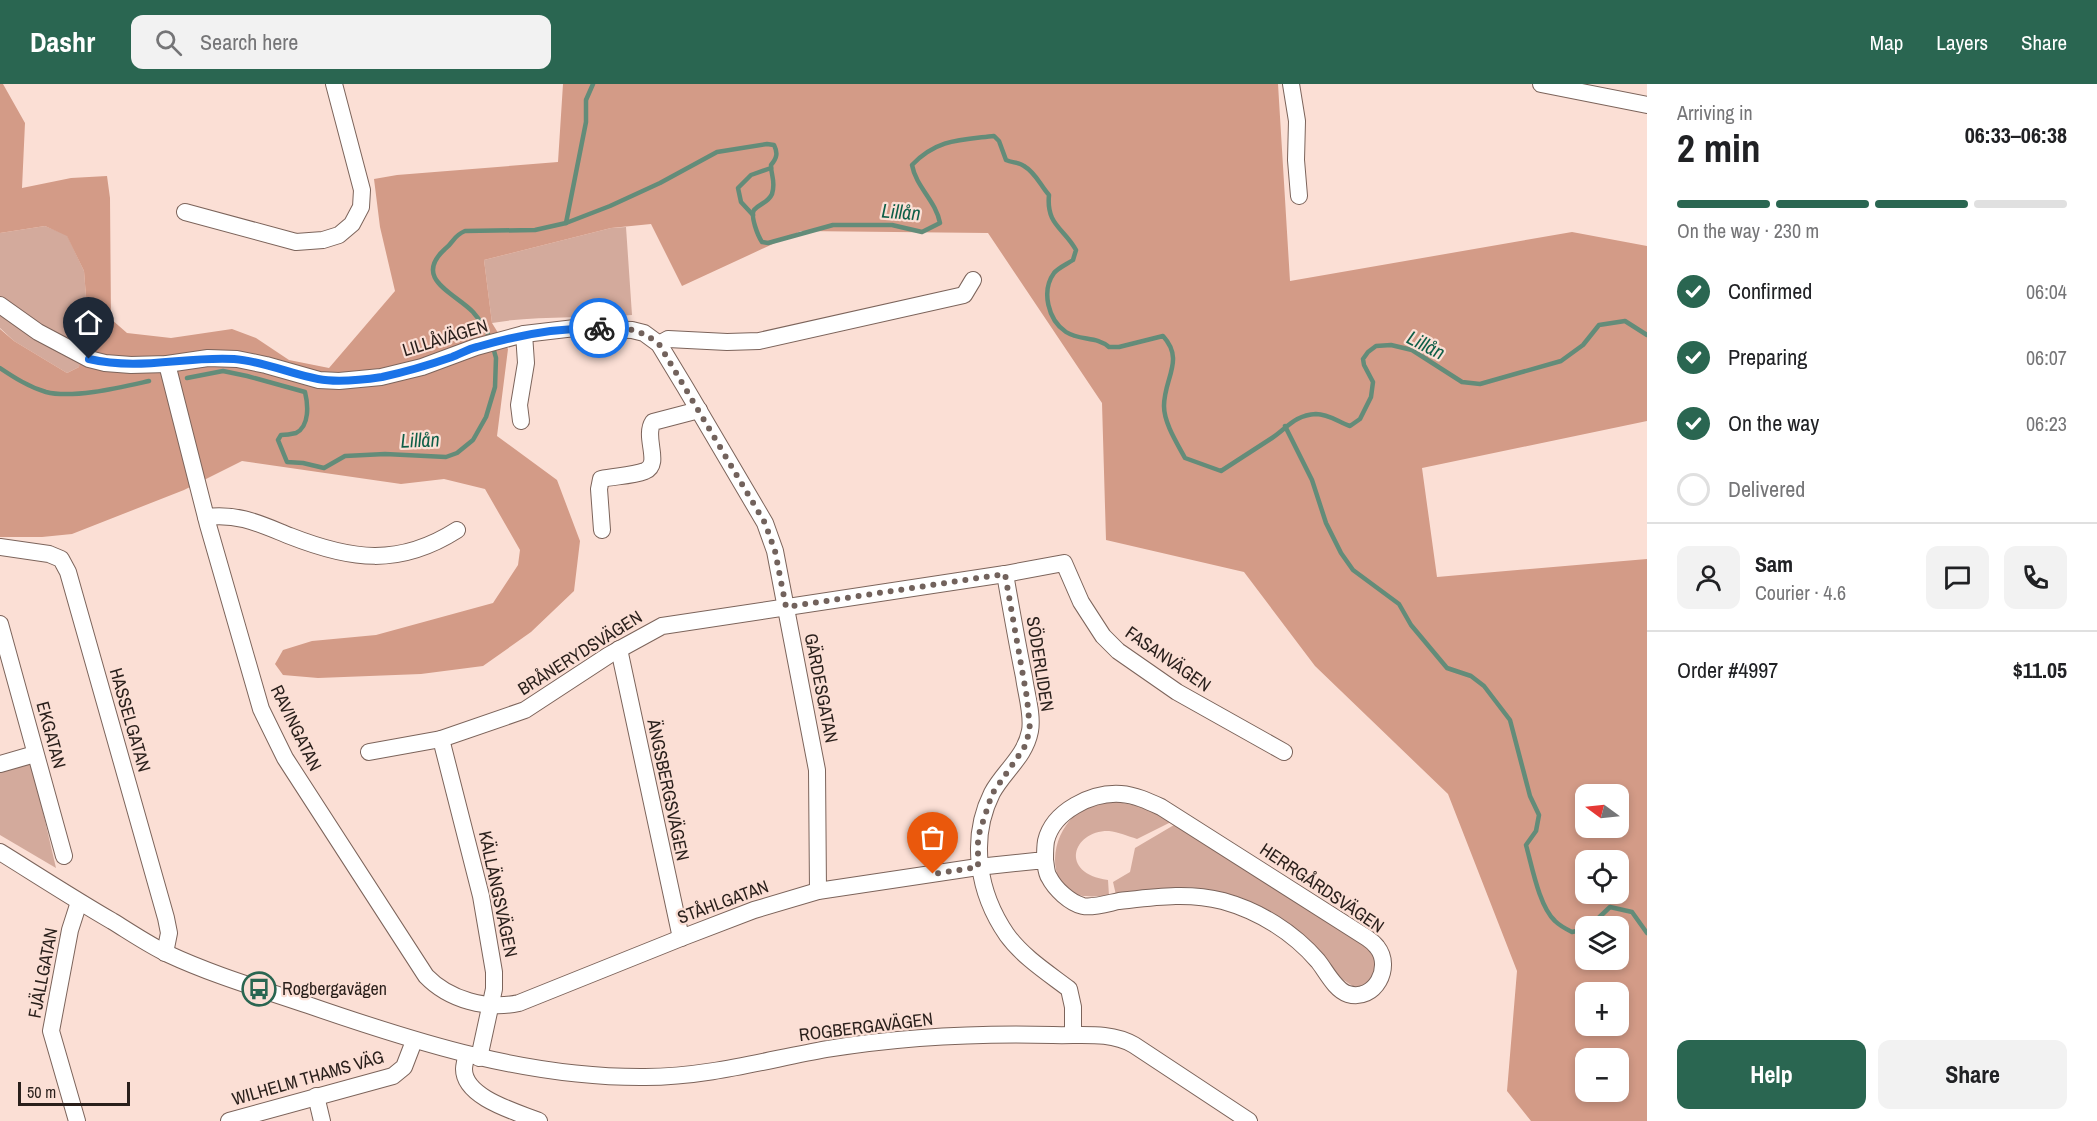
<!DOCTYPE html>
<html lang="en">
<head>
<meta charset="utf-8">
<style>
  :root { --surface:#fff; --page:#f2f2f2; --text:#202124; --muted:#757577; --line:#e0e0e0; --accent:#2a6651 }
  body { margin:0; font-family:"Archivo Narrow",sans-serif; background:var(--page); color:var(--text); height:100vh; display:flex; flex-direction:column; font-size:22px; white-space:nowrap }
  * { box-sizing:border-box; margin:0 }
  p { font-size:20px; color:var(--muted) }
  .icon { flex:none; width:33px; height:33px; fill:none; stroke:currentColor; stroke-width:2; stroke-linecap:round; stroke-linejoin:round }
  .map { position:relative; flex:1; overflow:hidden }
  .details { display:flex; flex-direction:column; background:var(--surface); width:450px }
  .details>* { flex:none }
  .needle { width:39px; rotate:285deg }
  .tools { position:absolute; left:1575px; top:700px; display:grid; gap:12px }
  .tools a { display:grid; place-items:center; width:54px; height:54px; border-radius:12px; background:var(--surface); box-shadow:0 3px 9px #0003; font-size:30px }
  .scale { position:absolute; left:18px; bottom:15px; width:112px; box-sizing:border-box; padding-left:6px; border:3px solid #291f1b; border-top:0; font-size:16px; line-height:21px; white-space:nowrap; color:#291f1b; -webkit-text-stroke:4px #fbdfd5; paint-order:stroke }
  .pin { position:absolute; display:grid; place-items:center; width:51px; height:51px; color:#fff; margin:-62px -26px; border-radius:50% 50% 50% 0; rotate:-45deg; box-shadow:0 0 6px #0007 }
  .pin .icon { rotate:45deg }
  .courier { position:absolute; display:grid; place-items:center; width:60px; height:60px; margin:-30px; border:4px solid #1a73e8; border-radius:50%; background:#fff; color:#222; box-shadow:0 2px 8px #0007 }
  .overview em { font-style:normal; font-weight:800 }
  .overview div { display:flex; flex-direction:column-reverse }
  .overview { display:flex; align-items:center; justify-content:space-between; height:102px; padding:0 30px }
  h1 { font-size:39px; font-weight:800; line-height:45px }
  .bar { display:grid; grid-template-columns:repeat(4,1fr); gap:9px 6px; align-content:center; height:72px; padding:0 30px }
  .bar i { height:8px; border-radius:4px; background:var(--line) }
  .bar .selected { background:var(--accent) }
  .bar p { grid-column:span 4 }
  .line { display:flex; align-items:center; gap:15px; padding:0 30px; border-top:2px solid var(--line) }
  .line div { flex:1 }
  .round { display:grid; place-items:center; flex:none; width:63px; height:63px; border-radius:12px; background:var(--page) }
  ol { padding:0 30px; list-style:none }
  li { display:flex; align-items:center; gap:18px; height:66px }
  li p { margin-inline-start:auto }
  li .icon { padding:6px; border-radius:50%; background:var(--accent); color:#fff; stroke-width:4 }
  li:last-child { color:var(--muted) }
  li i { width:33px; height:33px; border:3px solid var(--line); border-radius:50% }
  .cta { display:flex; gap:12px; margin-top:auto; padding:12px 30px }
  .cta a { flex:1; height:69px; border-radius:12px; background:var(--accent); color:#fff; font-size:24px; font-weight:800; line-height:69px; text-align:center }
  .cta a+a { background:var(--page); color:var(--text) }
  header { display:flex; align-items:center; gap:36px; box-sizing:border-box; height:84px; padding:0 30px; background:var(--accent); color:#fff }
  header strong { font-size:28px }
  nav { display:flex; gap:33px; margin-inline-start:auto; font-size:21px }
  .search { width:420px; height:54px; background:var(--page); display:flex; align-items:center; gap:15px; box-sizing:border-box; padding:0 21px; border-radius:12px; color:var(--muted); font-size:22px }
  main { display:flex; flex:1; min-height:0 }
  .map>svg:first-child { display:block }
</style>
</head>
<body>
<header>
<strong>Dashr</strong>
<div class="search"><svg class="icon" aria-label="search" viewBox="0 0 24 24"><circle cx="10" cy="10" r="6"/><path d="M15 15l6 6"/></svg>Search here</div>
<nav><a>Map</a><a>Layers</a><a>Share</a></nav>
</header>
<main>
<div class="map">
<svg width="1647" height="1037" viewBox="0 0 1647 1037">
  <rect width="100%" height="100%" fill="#fbdfd5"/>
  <g fill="#d3aa9c">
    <polygon points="45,142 67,151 84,187 88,238 81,262 79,283 67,289 14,257 0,244 0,149"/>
    <path d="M626 143 632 231C586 235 536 231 492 239L484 176 611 144Z"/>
    <polygon points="28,678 32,681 56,784 0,751 0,687"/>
    <path d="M1113 717 1147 724 1171 738 1137 755C1128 752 1118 748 1109 747 1073 746 1058 789 1108 796L1109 812C1098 812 1081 814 1072 809 1044 791 1054 746 1078 729 1087 722 1102 720 1113 717Z"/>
    <polygon points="1174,741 1373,865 1376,885 1373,896 1364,902 1354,903 1210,806 1189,803 1116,811 1113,798 1130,788 1135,764"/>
  </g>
  <path fill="#d39b87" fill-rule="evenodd" d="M0 0H3L25 39 22 104 71 94 107 92 110 114 111 235 127 249 171 254 232 245 256 254 289 276 329 284 395 207 380 143 374 95 397 91 558 78 563 0H1278L1290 197 1572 148 1647 162V337L1422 384 1437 493 1647 475V1037H1531L1507 1007 1517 887 1448 710 1315 582 1244 488 1106 456 1102 319 988 149 801 147 682 202 651 140 611 144 484 176 492 239 508 265 497 352 557 396 580 457 574 507 531 548 483 582 421 590 318 594 283 591 275 580 283 566 312 557 376 551 493 519 518 481 520 466 485 405 444 395 401 400 242 377 184 406 72 450 42 453H0V245L14 257 67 289 79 283 81 262 88 238 84 187 67 152 45 142 0 149ZM1586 711H1618V744H1586ZM1586 777H1618V810H1586ZM1586 843H1618V876H1586ZM1586 909H1618V942H1586ZM1586 975H1618V1008H1586Z"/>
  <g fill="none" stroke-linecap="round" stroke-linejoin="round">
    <g stroke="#638c79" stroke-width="4.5">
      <polyline points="753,131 741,118 738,104 751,91 771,84"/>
      <polyline points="566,139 586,38 586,16 593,0"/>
      <path d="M490 255C487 246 479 235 473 228 455 209 412 195 445 165 454 158 453 152 465 147L535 146 566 139 610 122 660 99 717 68 767 60 774 61C778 69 777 74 771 81 771 93 776 97 772 110 768 119 760 119 754 126 750 132 758 152 762 158L768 159 833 141H892L922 148 940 139C936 117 916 103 912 81 937 55 960 56 994 52L999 57 1006 76C1012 79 1019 78 1024 82 1036 89 1040 101 1049 111 1046 141 1064 144 1076 166L1073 176C1067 180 1058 184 1054 189 1041 207 1048 236 1066 248 1080 257 1097 252 1109 263H1119L1163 252C1185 276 1164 294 1164 322 1164 339 1177 359 1185 374L1221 387C1238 376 1255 365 1272 354 1287 344 1295 331 1316 330 1329 330 1338 338 1350 342L1360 335 1371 313 1373 298 1364 281 1363 275 1368 268 1376 262 1391 261 1412 266 1462 298 1480 300 1561 277 1583 261 1599 241 1625 237 1647 251"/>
      <path d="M0 284C15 294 29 303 46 308 73 315 122 303 149 297"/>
      <path d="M187 294 223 287 247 292 305 308C308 320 310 342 296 349 292 350 285 351 281 351L278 356 287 378 303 379 324 384 345 372 385 370 446 373 457 369 473 356 486 333 495 303 496 274 493 263"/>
      <path d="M1285 342 1312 396 1326 439 1341 469 1353 486 1399 520 1411 541 1447 584 1471 592 1484 602 1510 636 1530 712 1539 731 1536 747 1526 761C1532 782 1539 822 1555 837 1560 842 1566 845 1572 848L1586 845"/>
      <polyline points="1589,843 1610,823 1632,828 1647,849"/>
    </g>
    <g stroke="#7c645b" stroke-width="18">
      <g id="minor">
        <polyline points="1291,0 1297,37 1296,76 1299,112"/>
        <polyline points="1541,0 1647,21"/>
        <polyline points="185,128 296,158 323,156 339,151 352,140 361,123 362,106 334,0"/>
        <polyline points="0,221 38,248 89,275 105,279 131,281 167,280 208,274 237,275 266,281 319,296 339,297 381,293 422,283 476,263 524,250 575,244 632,246 644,249 659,260 685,303 765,439 775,467 817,686 818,807"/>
        <polyline points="659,260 668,255 727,258 759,257 964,211 973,196"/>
        <path d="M167 280 208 441 261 625 285 674 426 892C449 916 487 926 519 919L681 854 754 826 818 807 978 783 1045 776C1045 770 1045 763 1046 757 1053 727 1092 708 1121 710 1135 711 1148 717 1161 723L1367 854C1370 856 1374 859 1377 863 1393 883 1375 918 1348 910 1335 906 1326 887 1318 877 1293 848 1259 827 1223 817 1188 808 1155 813 1119 817 1109 819 1093 824 1083 822 1070 819 1055 805 1049 793 1046 789 1046 781 1045 776"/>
        <polyline points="521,337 519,321 526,279 524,250"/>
        <path d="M206 433C239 429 260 440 290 452 351 476 399 483 457 446"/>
        <path d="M602 446 599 405 601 395C615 392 632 392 645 387 662 380 643 353 653 338L699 326"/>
        <polyline points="0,463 49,470 61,475 68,488 166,834 169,849 165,869"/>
        <path d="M1005 490C1011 524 1017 559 1024 593 1026 609 1033 631 1030 647 1025 673 1004 687 992 709 969 755 978 809 1007 851 1023 873 1048 889 1069 905L1073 923V951"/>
        <polyline points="0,540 64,772"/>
        <polyline points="619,565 681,854"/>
        <polyline points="441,655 481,812 494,888 494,905 479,974"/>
        <polyline points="369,668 441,655 525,626 609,571 662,542 1005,490 1064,479 1081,518 1103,552 1118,567 1177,608 1284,668"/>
        <polyline points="0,680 35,670"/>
        <path d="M0 768C37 791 74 815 112 837 130 848 149 861 168 870 213 891 261 905 308 921 418 959 528 994 645 993 707 993 766 976 827 965 901 953 978 949 1053 951 1080 952 1110 947 1134 961L1249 1037"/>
        <path d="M466 971C466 975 464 981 464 985 464 1014 517 1028 539 1037"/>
        <polyline points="316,1012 322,1037"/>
        <polyline points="77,1037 51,947 70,846 79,818"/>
        <polyline points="229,1037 393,992 404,983 414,957"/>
      </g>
    </g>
    <use href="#minor" stroke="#fff" stroke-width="16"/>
  </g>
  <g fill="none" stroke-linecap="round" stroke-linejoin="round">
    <path stroke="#72625c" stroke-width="6" stroke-dasharray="0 10.8" d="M599 244C625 244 637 243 659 260L765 439 775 467 786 523 1005 490 1027 614 1030 646 1024 664 992 710 978 753V783L933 790"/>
    <path stroke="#1a73e8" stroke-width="8" d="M89 275C140 287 184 272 234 275 263 277 290 290 318 295 338 299 362 296 382 293 405 288 429 281 452 273 460 270 468 265 477 263 517 251 557 244 599 244"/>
  </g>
  <defs>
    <g id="bus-ring" transform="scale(1.725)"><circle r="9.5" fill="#fbdfd5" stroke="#2a6651" stroke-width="1.5"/><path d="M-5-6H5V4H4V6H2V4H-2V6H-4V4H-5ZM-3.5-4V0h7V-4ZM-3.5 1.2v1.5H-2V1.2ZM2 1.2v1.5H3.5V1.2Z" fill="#2a6651"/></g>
  </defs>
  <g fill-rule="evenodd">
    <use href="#bus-ring" x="259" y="905"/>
  </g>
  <g text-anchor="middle" stroke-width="4.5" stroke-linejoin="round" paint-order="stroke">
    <g font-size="18" fill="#291f1b" stroke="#fbdfd5">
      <text transform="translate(445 254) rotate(-17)" y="6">LILLÅVÄGEN</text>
      <text transform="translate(580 569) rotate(-32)" y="6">BRÅNERYDSVÄGEN</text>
      <text transform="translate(1168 575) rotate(35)" y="6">FASANVÄGEN</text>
      <text transform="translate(1040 580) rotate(81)" y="6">SÖDERLIDEN</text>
      <text transform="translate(821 604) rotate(79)" y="6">GÄRDESGATAN</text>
      <text transform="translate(130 636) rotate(74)" y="6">HASSELGATAN</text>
      <text transform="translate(296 644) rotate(64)" y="6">RAVINGATAN</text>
      <text transform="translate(51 651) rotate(75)" y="6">EKGATAN</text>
      <text transform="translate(668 706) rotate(78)" y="6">ÄNGSBERGSVÄGEN</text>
      <text transform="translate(1322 804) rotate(34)" y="6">HERRGÅRDSVÄGEN</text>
      <text transform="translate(498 810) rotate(78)" y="6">KÄLLÄNGSVÄGEN</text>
      <text transform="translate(723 818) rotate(-20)" y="6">STÅHLGATAN</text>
      <text transform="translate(43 889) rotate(-79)" y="6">FJÄLLGATAN</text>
      <text transform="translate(866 943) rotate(-7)" y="6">ROGBERGAVÄGEN</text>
      <text transform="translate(308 994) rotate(-16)" y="6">WILHELM THAMS VÄG</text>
    </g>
    <g font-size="18" fill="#291f1b" stroke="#fbdfd5" text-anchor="start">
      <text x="282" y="911">Rogbergavägen</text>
    </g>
    <g font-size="20" font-style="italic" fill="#0d5e47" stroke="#fbdfd5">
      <text transform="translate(901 128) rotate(4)" y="7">Lillån</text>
      <text transform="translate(1426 261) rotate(27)" y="7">Lillån</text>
      <text transform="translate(420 356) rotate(-2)" y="7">Lillån</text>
    </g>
  </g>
</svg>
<div class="tools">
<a><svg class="needle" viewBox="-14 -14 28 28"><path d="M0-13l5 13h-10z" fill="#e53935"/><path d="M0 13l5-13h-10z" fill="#757577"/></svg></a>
<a><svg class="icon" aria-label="locate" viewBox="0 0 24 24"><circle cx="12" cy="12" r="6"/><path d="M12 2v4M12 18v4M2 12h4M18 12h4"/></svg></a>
<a><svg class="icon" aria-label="layers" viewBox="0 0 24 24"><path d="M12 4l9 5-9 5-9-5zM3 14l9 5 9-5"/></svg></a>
<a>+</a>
<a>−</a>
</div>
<div class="scale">50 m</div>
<div class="pin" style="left:933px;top:790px;background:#ea580c"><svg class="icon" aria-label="bag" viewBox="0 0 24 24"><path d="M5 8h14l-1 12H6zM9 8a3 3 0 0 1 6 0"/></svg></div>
<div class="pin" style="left:89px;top:275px;background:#1f2937"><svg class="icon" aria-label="home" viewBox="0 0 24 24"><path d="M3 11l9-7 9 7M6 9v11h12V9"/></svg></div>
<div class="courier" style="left:599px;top:244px"><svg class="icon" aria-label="bike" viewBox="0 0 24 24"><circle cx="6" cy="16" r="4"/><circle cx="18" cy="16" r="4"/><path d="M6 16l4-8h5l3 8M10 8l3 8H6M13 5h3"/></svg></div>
</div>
<section class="details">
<div class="overview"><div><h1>2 min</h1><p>Arriving in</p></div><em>06:33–06:38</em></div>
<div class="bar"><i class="selected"></i><i class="selected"></i><i class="selected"></i><i></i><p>On the way · 230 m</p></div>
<ol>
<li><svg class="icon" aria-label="check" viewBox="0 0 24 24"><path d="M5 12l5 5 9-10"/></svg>Confirmed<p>06:04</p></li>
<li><svg class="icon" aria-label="check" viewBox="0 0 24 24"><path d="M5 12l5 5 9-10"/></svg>Preparing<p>06:07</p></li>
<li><svg class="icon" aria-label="check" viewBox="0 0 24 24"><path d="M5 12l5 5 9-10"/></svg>On the way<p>06:23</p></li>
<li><i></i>Delivered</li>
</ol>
<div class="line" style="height:108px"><a class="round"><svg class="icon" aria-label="person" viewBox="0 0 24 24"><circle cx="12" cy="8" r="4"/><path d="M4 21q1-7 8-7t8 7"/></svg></a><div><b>Sam</b><p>Courier · 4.6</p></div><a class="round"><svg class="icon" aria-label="chat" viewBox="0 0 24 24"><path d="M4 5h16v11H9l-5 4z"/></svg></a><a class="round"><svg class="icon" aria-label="phone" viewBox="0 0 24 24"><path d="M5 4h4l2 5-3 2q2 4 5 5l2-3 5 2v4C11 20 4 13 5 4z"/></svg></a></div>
<div class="line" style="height:78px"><div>Order #4997</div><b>$11.05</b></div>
<div class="cta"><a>Help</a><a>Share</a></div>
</section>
</main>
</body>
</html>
